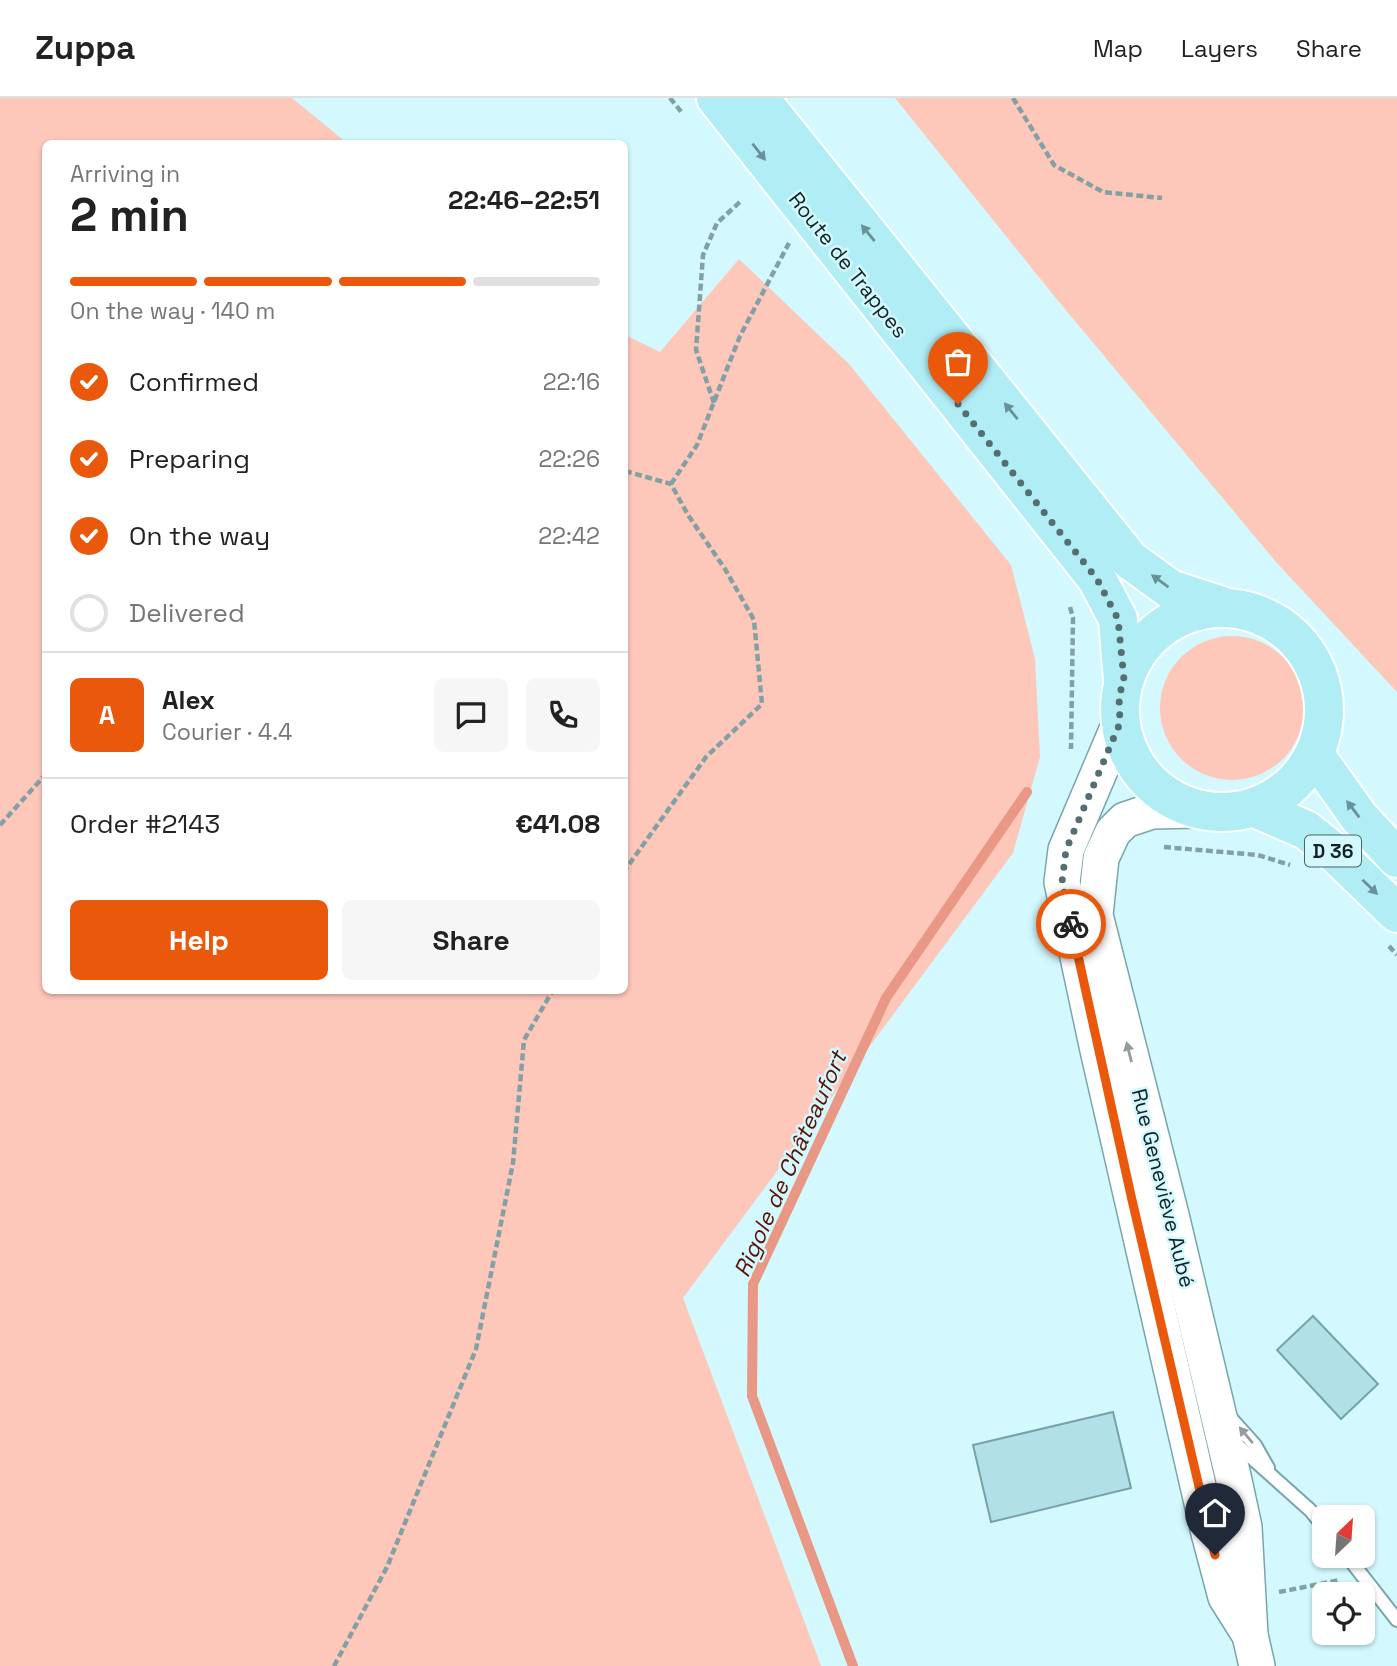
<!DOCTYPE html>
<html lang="en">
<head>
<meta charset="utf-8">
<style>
  :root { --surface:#fff; --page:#f6f6f6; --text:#222; --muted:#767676; --line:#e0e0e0; --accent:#ea580c }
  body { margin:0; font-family:"Space Grotesk",sans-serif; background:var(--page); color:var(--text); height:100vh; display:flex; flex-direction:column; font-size:26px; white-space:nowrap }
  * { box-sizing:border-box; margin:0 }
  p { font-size:23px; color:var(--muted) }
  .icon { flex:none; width:38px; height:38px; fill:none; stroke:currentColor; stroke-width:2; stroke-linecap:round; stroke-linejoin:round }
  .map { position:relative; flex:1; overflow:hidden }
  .panel { position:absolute; left:42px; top:42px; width:586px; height:854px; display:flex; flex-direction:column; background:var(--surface); border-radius:10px; box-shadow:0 2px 5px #0004 }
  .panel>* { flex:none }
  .needle { width:46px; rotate:25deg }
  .controls { position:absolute; left:1312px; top:1407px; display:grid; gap:14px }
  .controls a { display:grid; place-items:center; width:63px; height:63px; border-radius:10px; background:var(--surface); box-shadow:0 2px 5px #0004; font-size:35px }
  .pin { position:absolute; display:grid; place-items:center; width:60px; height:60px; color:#fff; margin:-72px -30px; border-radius:50% 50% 50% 0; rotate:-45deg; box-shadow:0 0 7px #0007 }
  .pin .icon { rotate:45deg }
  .courier { position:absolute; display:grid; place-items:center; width:70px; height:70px; margin:-35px; border:5px solid #ea580c; border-radius:50%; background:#fff; color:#222; box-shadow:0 2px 9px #0007 }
  .head em { font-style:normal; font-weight:600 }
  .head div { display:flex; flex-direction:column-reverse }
  .head { display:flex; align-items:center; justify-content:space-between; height:119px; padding:0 28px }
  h1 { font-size:46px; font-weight:600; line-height:52px }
  .bar { display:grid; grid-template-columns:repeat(4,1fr); gap:10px 7px; align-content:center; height:84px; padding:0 28px }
  .bar i { height:9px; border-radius:5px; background:var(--line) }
  .bar .on { background:var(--accent) }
  .bar p { grid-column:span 4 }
  .line { display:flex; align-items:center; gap:18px; padding:0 28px; border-top:2px solid var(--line) }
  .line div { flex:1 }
  .round { display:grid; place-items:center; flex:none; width:74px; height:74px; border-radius:10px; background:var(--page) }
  ol { padding:0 28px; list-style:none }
  li { display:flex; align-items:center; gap:21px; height:77px }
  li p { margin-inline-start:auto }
  li .icon { padding:7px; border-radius:50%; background:var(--accent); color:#fff; stroke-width:4 }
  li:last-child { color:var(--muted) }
  li i { width:38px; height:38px; border:4px solid var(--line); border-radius:50% }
  .button { display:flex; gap:14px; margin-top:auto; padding:14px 28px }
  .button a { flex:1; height:80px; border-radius:10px; background:var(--accent); color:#fff; font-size:28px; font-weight:600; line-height:80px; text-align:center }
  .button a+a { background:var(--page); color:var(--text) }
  header { display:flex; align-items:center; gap:42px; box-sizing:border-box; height:98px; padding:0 35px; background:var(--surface); border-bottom:2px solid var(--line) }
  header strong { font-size:33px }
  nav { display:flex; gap:38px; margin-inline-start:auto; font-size:24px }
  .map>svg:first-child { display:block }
</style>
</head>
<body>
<header>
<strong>Zuppa</strong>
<nav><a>Map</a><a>Layers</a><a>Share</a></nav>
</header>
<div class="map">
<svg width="1397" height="1568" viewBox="0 0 1397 1568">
  <rect width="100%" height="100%" fill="#d3f9fe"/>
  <g fill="#fdc7ba">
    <polygon points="0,0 292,0 347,45 46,46 46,892 625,892 625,237 660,254 739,161 849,266 1011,467 1035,561 1040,659 1013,755 683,1200 821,1568 0,1568"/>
    <polygon points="895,0 1397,0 1397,594 1276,464 1055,199"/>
    <circle cx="1232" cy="610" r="72"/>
  </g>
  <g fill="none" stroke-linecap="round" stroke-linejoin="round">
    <polyline stroke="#e89885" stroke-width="10" points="853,1568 752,1298 753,1186 886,900 1027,694"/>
  </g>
  <g fill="#b1e0e6" stroke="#76a3a9" stroke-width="2">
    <polygon points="1313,1218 1378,1286 1341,1321 1277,1252"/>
    <polygon points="1113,1314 1131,1390 991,1424 973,1347"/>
  </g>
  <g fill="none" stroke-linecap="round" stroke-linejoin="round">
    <g stroke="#78a6ac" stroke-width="16">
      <g id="lane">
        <polyline points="1229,1318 1255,1347 1268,1370"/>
        <polyline points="1234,1344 1310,1412 1325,1430"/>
        <polyline points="1347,1458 1397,1522"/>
      </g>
    </g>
    <g stroke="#78a6ac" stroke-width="38">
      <g id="secondary">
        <polyline points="1120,625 1066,752 1062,784 1098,952 1209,1435 1226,1499 1250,1537"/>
        <polyline points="1197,712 1152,713 1125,722 1113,734 1101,760 1095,817 1171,1117 1233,1378 1244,1429 1250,1537 1257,1568"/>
      </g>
    </g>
    <g stroke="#fff" stroke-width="42">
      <g id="primary">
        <polyline points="716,0 1097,481 1118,521 1123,582"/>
        <polyline points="759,0 1130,462 1170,491 1222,508"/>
        <circle cx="1222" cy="612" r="102"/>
        <polyline points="1315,657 1359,719 1397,760"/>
        <polyline points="1255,710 1306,732 1336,756 1397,815"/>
      </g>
    </g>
    <g stroke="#83a1a5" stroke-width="4.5" stroke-dasharray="7 3.5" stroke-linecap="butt">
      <polyline points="670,0 683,16"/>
      <polyline points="1013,0 1054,67 1103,94 1162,100"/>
      <polyline points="714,305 696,252 703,157 717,125 741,103"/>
      <polyline points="625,373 671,386 688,417 725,471 754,522 762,606 706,659 625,772"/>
      <polyline points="671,386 697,347 740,238 789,145"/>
      <polyline points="1070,509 1073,520 1071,651"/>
      <polyline points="0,727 46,676"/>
      <polyline points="1164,749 1258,757 1290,767"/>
      <polyline points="1389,848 1397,857"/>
      <polyline points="1279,1494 1340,1482"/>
      <polyline points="334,1568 387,1469 476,1251 513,1065 524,942 553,892"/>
    </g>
    <use href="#lane" stroke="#fff" stroke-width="12"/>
    <use href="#secondary" stroke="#fff" stroke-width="35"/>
    <use href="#primary" stroke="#b0edf5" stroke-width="38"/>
  </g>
  <defs><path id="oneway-solid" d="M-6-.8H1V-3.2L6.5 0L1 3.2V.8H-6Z" transform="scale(1.75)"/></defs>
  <g fill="#689298">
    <use href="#oneway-solid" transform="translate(759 54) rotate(52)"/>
    <use href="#oneway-solid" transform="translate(868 135) rotate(-129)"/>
    <use href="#oneway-solid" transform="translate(1011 313) rotate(-129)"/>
    <use href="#oneway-solid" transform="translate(1160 483) rotate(-144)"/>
    <use href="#oneway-solid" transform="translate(1353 711) rotate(-127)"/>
    <use href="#oneway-solid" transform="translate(1370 789) rotate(44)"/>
  </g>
  <g fill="#949c9d">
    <use href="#oneway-solid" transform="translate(1129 954) rotate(-104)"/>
    <use href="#oneway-solid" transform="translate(1246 1337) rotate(-130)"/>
  </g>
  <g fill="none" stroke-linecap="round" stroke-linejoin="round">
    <polyline stroke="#556e72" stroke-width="7" stroke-dasharray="0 12.6" points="958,306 1097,481 1118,521 1124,582 1119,598 1120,625 1066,752 1062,784 1071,826"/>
    <polyline stroke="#ea580c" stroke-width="9" points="1071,826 1132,1102 1215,1457"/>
  </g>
  <g text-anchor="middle" stroke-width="5" stroke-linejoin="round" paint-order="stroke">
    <rect fill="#d3f9fe" stroke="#4b6367" stroke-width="2" x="1305" y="737.5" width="56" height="31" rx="5"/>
    <g font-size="19" font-weight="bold" fill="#112326">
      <text x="1333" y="760">D 36</text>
    </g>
    <g font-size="21" fill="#112326" stroke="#d3f9fe">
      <text transform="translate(848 167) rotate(52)" y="7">Route de Trappes</text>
      <text transform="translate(1163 1090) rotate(76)" y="7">Rue Geneviève Aubé</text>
    </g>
    <g font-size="23" font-style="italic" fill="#591204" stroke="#d3f9fe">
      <text transform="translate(790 1066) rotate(-66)" y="8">Rigole de Châteaufort</text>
    </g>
  </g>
</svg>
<div class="controls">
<a><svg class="needle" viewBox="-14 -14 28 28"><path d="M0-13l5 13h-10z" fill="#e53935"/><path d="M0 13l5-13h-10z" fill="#767676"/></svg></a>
<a><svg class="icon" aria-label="locate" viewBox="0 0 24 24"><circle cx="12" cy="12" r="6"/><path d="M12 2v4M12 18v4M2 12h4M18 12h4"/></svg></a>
</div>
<div class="pin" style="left:958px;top:306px;background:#ea580c"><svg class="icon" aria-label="bag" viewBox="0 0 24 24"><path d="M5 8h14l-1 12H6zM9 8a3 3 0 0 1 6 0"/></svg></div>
<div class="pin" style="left:1215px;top:1457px;background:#1f2937"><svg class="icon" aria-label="home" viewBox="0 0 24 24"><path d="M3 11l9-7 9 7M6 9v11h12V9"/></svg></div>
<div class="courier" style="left:1071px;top:826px"><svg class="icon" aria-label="bike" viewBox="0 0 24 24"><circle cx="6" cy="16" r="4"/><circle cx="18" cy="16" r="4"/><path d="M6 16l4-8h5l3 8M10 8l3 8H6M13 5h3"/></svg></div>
<section class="panel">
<div class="head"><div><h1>2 min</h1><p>Arriving in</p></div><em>22:46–22:51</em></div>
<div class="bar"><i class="on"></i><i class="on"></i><i class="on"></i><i></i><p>On the way · 140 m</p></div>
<ol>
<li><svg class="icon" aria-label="check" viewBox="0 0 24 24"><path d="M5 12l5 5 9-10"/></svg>Confirmed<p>22:16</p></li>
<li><svg class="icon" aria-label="check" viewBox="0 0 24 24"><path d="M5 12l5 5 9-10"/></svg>Preparing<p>22:26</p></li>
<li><svg class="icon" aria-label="check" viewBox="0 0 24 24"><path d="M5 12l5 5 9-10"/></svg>On the way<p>22:42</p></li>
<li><i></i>Delivered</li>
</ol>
<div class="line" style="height:126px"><b class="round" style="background:var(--accent);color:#fff">A</b><div><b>Alex</b><p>Courier · 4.4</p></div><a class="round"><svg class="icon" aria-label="chat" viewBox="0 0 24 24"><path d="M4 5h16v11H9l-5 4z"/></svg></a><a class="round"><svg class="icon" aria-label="phone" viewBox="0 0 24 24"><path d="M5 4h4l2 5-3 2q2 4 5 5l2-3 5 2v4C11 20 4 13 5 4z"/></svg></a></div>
<div class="line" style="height:91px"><div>Order #2143</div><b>€41.08</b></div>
<div class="button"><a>Help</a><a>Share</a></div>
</section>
</div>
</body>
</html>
